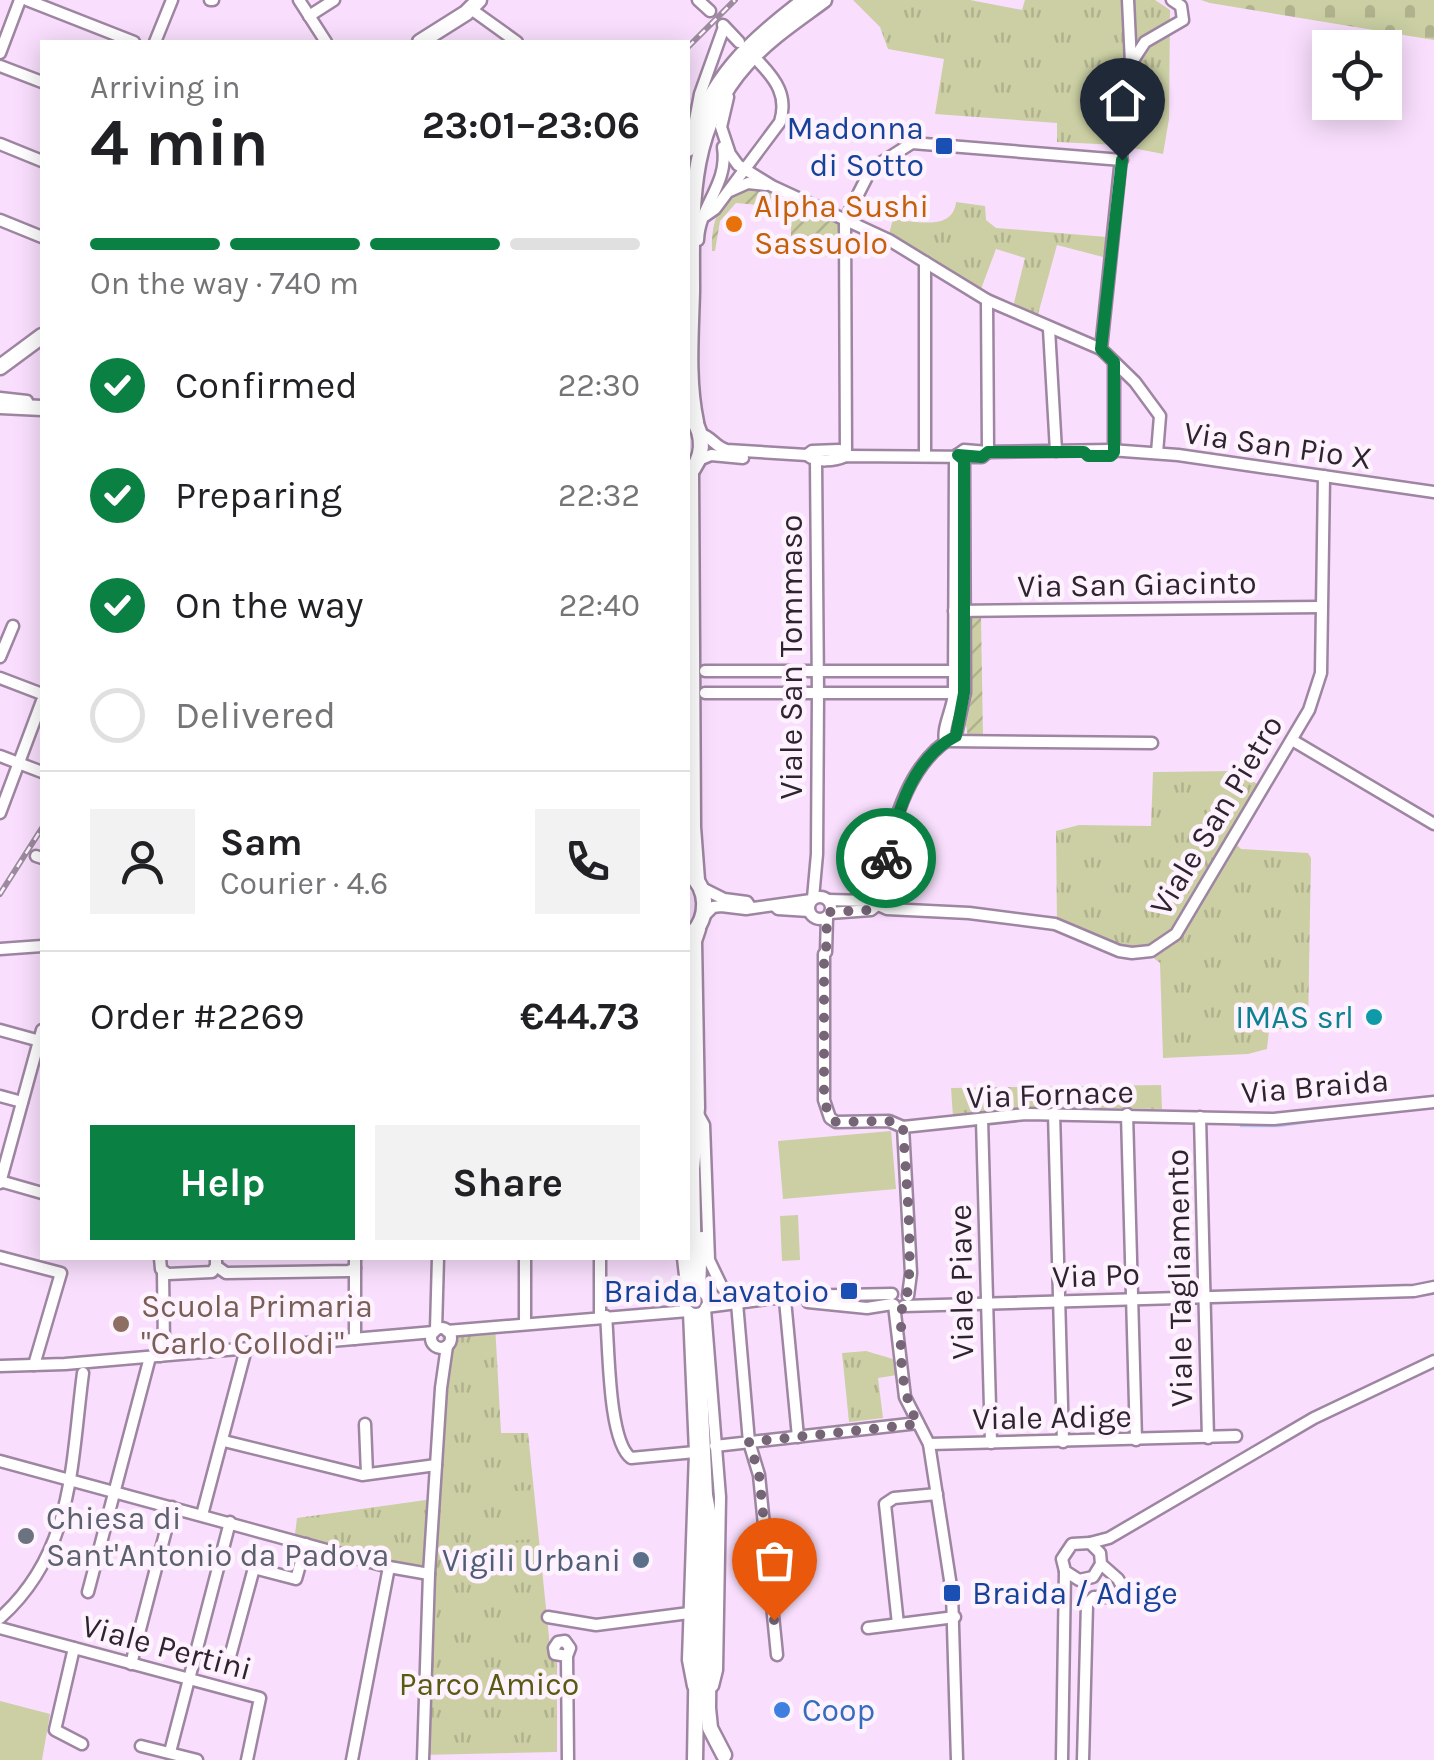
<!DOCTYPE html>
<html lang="en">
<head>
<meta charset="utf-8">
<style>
  :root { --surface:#fff; --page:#f2f2f2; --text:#202124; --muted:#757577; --line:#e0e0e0; --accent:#0b8043 }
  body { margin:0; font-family:Karla,sans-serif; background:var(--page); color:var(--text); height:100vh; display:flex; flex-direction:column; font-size:38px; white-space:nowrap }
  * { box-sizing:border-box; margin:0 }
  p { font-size:32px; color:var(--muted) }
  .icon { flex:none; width:55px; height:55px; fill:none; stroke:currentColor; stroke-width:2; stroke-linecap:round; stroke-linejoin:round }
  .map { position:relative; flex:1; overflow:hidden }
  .details { position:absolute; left:40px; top:40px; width:650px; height:1220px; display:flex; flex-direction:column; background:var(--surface); border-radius:0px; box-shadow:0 5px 25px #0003 }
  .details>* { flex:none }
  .controls { position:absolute; left:1312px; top:30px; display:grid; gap:20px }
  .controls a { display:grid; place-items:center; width:90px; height:90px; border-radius:0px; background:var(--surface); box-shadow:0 5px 25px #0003; font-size:50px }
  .pin { position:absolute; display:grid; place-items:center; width:85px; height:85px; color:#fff; margin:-102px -42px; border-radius:50% 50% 50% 0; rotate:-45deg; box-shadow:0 0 10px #0007 }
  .pin .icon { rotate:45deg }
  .courier { position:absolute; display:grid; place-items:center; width:100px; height:100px; margin:-50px; border:8px solid #0b8043; border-radius:50%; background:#fff; color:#222; box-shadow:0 2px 12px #0007 }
  .overview em { font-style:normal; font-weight:700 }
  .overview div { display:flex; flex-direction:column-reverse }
  .overview { display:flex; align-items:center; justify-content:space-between; height:170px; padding:0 50px }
  h1 { font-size:65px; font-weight:700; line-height:75px }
  .bar { display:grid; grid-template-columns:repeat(4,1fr); gap:15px 10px; align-content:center; height:120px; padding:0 50px }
  .bar i { height:12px; border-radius:8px; background:var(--line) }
  .bar .selected { background:var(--accent) }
  .bar p { grid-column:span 4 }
  .line { display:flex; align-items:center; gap:25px; padding:0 50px; border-top:2px solid var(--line) }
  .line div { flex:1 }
  .round { display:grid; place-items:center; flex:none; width:105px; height:105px; border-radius:0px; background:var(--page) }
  ol { padding:0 50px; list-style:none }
  li { display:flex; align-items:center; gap:30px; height:110px }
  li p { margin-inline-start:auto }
  li .icon { padding:10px; border-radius:50%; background:var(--accent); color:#fff; stroke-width:4 }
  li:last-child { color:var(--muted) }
  li i { width:55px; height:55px; border:5px solid var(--line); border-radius:50% }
  .cta { display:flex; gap:20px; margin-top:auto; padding:20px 50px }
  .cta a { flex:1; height:115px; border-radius:0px; background:var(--accent); color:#fff; font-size:40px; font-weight:700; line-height:115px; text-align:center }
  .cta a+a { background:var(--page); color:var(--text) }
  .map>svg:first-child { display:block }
</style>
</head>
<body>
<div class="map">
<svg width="1434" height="1760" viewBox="0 0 1434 1760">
  <defs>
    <pattern id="grass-tufts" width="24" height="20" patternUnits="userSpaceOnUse" patternTransform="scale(2.5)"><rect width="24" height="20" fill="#cbcfa3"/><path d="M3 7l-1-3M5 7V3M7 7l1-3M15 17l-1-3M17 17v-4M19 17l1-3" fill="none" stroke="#afb28d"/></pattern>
    <pattern id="cemetery-stones" width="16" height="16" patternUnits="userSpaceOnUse" patternTransform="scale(2.5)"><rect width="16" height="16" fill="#cbcfa3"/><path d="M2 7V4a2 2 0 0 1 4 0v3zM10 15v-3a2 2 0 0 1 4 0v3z" fill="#afb28d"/></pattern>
    <pattern id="garden-furrows" width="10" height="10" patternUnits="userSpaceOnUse" patternTransform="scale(2.5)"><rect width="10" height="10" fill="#cbcfa3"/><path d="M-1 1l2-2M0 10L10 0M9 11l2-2" fill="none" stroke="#afb28d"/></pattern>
  </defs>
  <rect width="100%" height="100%" fill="#f9dffd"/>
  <g fill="url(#grass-tufts)">
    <polygon points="853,0 970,0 1022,10 1025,0 1155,0 1170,10 1169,119 1163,154 1118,145 1057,142 1057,123 935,114 944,59 888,49 880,27"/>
    <path d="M956 202 985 206 986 220 996 228 1107 237 1103 257 1057 245 1037 318 1013 307 1025 258 996 249 981 289 889 234 893 219C914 221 953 232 956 202Z"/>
    <polygon points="1237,771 1262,787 1231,839 1241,849 1308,853 1311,858 1308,1027 1269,1030 1267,1049 1248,1054 1163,1058 1160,963 1147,953 1111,946 1057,924 1056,831 1079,825 1151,826 1153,772"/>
    <polygon points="1161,1085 1162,1109 1049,1107 953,1117 951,1088"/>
    <polygon points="495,1324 501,1433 528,1433 550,1647 557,1659 557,1752 420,1755 427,1577 294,1542 297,1518 433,1499 443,1327"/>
    <polygon points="866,1351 893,1359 897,1375 878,1378 883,1418 849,1422 842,1353"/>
  </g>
  <polygon fill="url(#cemetery-stones)" points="1201,0 1434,0 1434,40 1210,3"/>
  <g fill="url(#garden-furrows)">
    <path d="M759 185 841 221 843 257H826L825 238 791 239V216H770V206L736 203 720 221 715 251H712C711 215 722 193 759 185Z"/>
    <polygon points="970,617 981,617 983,738 968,737 966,725 972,696"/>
  </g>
  <g fill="#cbcfa3">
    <polygon points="891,1131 896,1189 783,1199 778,1141"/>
    <polygon points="798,1215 800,1260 782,1261 780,1216"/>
    <polygon points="529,1490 533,1539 509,1541 505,1492"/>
    <polygon points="0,1701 50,1714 42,1760 0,1760"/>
  </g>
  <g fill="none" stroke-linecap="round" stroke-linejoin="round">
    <g stroke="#b4caf7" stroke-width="2.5">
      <polyline points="1416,1109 1434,1108"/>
      <polyline points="1241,1126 1279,1126 1358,1115"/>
    </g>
    <polyline stroke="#d0bad4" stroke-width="14" stroke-dasharray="14 7" stroke-linecap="butt" points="694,1279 697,1323"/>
    <g stroke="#9e85a1" stroke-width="15">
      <g id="street">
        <polyline points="27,0 134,42"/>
        <polyline points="210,0 213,0"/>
        <polyline points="299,0 326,42"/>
        <polyline points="698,0 710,11"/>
        <polyline points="471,9 517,42"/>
        <polyline points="309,16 334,0"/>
        <polyline points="723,25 739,42"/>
        <polyline points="155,42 172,0"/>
        <polyline points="0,53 20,0"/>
        <polyline points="1132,62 1145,42 1183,20 1181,6 1172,0"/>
        <polyline points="0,66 42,82"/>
        <polyline points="728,97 721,127 730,154 738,165 772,186 889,240 987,300 1101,349 1135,382 1160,416 1157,453"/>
        <polyline points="694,126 700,94 724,27"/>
        <polyline points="0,144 42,161"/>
        <polyline points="730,191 748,183 766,185"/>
        <path d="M705 216 715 209 780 122C788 96 776 80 759 62"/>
        <polyline points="0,220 42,237"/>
        <path d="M698 240C699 206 729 184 723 147"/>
        <polyline points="925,262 925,455"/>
        <polyline points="987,300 988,452 1110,450 1178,455 1434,492"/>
        <polyline points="1049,329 1056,451"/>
        <polyline points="1101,349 1131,63 1128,0"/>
        <polyline points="1114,362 1114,452"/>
        <polyline points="0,398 27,401"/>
        <path d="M701 434C712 437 715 447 727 450L807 455 812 451 839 450 846 456"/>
        <path d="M807 455C816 463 835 461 846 456L982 457 988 452 964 450 957 455"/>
        <polyline points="846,456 845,220 871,169 912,143 1122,160"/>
        <polyline points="699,460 711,455 743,458"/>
        <polyline points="954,611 1321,607"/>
        <polyline points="0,657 13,626"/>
        <polyline points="705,671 954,671"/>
        <polyline points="0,678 42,694"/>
        <polyline points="705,693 954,693"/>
        <polyline points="1292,740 1434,824"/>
        <path d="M945 741C942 727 953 709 954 693L955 461 957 455"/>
        <polyline points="948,741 1152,743"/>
        <polyline points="0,756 42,772"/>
        <polyline points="0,813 42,701"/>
        <polyline points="36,856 42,858"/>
        <polyline points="702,888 724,899 747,902 749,905"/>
        <circle cx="820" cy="908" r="11"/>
        <polyline points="813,898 817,854 818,693 816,460"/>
        <polyline points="828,900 869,901 887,909 969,913 1055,924 1119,951 1132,953 1151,951 1176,934 1309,710 1321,673 1324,476"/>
        <polyline points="775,906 778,909 809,911"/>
        <path d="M876 906V894C891 839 901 765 956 735L965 693 964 460 957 455"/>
        <polyline points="830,913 871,910 876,906"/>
        <polyline points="704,916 713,907 721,906 746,909 811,900"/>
        <polyline points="827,917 826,952 824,954 824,1100 830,1118 836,1122 889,1121 903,1127 1026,1114 1274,1119 1434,1102"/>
        <polyline points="0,949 42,946"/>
        <polyline points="0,1030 40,1041"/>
        <polyline points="0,1096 22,1102"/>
        <polyline points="1054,1113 1063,1442"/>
        <polyline points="1127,1114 1136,1440"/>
        <polyline points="699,1116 704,1125 709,1260 722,1287 740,1299"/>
        <polyline points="1200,1117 1208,1438"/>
        <polyline points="982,1119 991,1443"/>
        <polyline points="903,1127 911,1273 908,1296"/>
        <polyline points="0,1181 42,1193"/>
        <polyline points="0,1183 42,1030"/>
        <polyline points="0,1257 61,1273 34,1365"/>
        <polyline points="160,1258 161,1269 168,1274 212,1272 216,1266 216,1258"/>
        <polyline points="525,1258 525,1323"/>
        <polyline points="600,1258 600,1316"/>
        <polyline points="683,1258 687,1293"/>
        <polyline points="216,1266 226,1273 349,1271 355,1268"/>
        <circle cx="696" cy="1302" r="12"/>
        <polyline points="700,1291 702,1237"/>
        <polyline points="785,1300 798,1437"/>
        <polyline points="808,1302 867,1308 892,1304"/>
        <polyline points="737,1303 749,1442 759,1475 777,1655"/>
        <polyline points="894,1305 905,1397 929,1444 952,1593 957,1760"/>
        <polyline points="904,1306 1414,1291 1434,1287"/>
        <polyline points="706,1307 791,1296 892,1294"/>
        <polyline points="705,1309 720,1497 717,1670 713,1686"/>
        <polyline points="689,1312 695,1452 688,1660 693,1686"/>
        <path d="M606 1316C609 1347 608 1441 631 1458L695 1452"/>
        <circle cx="441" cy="1338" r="10"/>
        <polyline points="436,1330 438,1258"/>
        <polyline points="447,1331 688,1311"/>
        <polyline points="355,1339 355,1258"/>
        <polyline points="160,1356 164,1344 163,1273"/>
        <polyline points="0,1366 65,1364 434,1332"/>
        <polyline points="365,1424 367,1474"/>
        <polyline points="224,1441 362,1475 436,1465"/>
        <polyline points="929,1444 1236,1436"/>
        <polyline points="715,1446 918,1423"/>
        <polyline points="0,1461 389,1567 429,1574"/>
        <polyline points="202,1515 246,1349"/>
        <polyline points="1090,1543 1109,1538 1314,1418 1434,1361"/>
        <polyline points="88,1592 150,1357"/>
        <polyline points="548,1617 596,1625 689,1613"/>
        <path d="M0 1618C74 1552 71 1464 83 1373"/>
        <polyline points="898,1624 885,1504 894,1498 937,1494"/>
        <polyline points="0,1628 260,1698 247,1760"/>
        <polyline points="868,1628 955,1617"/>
        <polyline points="74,1648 55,1730 82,1744"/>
        <polyline points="567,1656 555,1654 554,1648 558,1642 565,1641 570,1648 567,1656 568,1760"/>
        <polyline points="131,1664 172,1507"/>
        <polyline points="228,1664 254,1568 296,1579 306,1544"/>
        <polyline points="141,1746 197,1760"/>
        <polyline points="170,1752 230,1522"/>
        <polyline points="352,1760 389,1567"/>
        <polyline points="423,1760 429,1574 441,1388 447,1346"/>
        <polyline points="1062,1760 1065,1571"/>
        <polyline points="1083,1760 1087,1604 1094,1597 1122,1597 1124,1590 1118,1579 1101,1564 1100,1553 1090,1543 1072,1544 1062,1559 1065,1571 1079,1580 1093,1577 1101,1564"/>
      </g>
    </g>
    <g stroke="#9e85a1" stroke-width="19">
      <g id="secondary">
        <polyline points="420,42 466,13 479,0"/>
        <path d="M688 149C711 78 747 44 805 0"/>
        <polyline points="0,367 42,336"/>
        <polyline points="0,406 42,408"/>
        <path d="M696 422C687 380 691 333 692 291 692 209 687 129 746 64 768 39 797 20 824 0"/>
        <polyline points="691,472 693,827 697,880"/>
        <path d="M688 475C704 458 705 437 692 417"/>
        <path d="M690 874C708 889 709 917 692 934"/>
        <polyline points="694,1279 692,1169 697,1108 694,941 698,929"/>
        <polyline points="697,1323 705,1495 710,1522 708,1708 710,1728 724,1755"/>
        <polyline points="695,1760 699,1522 703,1501"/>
      </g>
    </g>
    <use href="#street" stroke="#fff" stroke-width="10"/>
    <use href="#secondary" stroke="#fff" stroke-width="14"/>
    <g stroke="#9c8a9f" stroke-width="6">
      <g id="rail">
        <polyline points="688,47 735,0"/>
        <polyline points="0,894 42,828"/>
      </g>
    </g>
    <use href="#rail" stroke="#fdf2fe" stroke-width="2.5" stroke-dasharray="8" stroke-linecap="butt"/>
  </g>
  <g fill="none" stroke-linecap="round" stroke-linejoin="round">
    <path stroke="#756577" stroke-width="10" stroke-dasharray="0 18" d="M774 1620 759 1474 749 1442 918 1424C898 1387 900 1347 902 1307 918 1291 904 1157 903 1127L889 1121 836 1122 830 1118 824 1100V954L826 952 827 916 830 912 871 910 876 906V894L886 858"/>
    <path stroke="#0b8043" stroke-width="12" d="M886 858C898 813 911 759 956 736L964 693V460L958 455 982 457 988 452H1084L1088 456H1111L1114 452V362L1101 349 1122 160"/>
  </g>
  <g fill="#1a4fb4" stroke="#fdf2fe" stroke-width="4">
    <rect x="934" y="136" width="20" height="20" rx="5"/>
    <rect x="839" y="1281" width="20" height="20" rx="5"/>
    <rect x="942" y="1583" width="20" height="20" rx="5"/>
  </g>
  <circle fill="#e8710a" stroke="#fdf2fe" stroke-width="4" cx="734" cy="224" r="10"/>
  <circle fill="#0f9aa8" stroke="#fdf2fe" stroke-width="4" cx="1374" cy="1017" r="10"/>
  <circle fill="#8d6e63" stroke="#fdf2fe" stroke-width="4" cx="121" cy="1324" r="10"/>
  <circle fill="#6b7280" stroke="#fdf2fe" stroke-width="4" cx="26" cy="1536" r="10"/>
  <circle fill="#5c6f8a" stroke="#fdf2fe" stroke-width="4" cx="641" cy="1560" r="10"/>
  <circle fill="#3f7fe0" stroke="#fdf2fe" stroke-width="4" cx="782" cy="1710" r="10"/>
  <g text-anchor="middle" stroke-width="9" stroke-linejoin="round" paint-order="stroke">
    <g font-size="32" fill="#164399" stroke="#fdf2fe" text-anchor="end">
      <text x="924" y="139">Madonna<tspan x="924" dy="37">di Sotto</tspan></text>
      <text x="829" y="1302">Braida Lavatoio</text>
      <text x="972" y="1604" text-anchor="start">Braida / Adige</text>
    </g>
    <g font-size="32" fill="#c56008" stroke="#fdf2fe" text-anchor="start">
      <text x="754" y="217">Alpha Sushi<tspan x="754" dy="37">Sassuolo</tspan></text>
    </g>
    <g font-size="32" fill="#2e242f" stroke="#fdf2fe">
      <text transform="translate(1278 445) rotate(8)" y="11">Via San Pio X</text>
      <text transform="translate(1137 584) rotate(-1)" y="11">Via San Giacinto</text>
      <text transform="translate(791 657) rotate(-90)" y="11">Viale San Tommaso</text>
      <text transform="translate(1216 815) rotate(-59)" y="11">Viale San Pietro</text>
      <text transform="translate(1315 1086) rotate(-5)" y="11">Via Braida</text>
      <text transform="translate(1050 1094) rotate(-2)" y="11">Via Fornace</text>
      <text transform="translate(1096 1275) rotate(-2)" y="11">Via Po</text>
      <text transform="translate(1179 1278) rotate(-91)" y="11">Viale Tagliamento</text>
      <text transform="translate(961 1282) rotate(-91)" y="11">Viale Piave</text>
      <text transform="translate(1052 1417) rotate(-1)" y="11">Viale Adige</text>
      <text transform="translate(167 1647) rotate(15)" y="11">Viale Pertini</text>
    </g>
    <g font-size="32" fill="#0d838f" stroke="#fdf2fe" text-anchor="end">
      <text x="1354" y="1028">IMAS srl</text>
    </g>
    <g font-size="32" fill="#785e54" stroke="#fdf2fe" text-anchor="start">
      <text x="141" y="1317">Scuola Primaria<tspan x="141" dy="37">"Carlo Collodi"</tspan></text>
    </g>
    <g font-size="32" fill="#5b616d" stroke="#fdf2fe" text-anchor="start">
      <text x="46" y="1529">Chiesa di<tspan x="46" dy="37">Sant'Antonio da Padova</tspan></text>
    </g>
    <g font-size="32" fill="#4e5e75" stroke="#fdf2fe" text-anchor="end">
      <text x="621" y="1571">Vigili Urbani</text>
    </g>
    <g font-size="32" fill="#585b11" stroke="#fdf2fe">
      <text x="489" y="1695">Parco Amico</text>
    </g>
    <g font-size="32" fill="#366cbe" stroke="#fdf2fe" text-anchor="start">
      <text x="802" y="1721">Coop</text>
    </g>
  </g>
</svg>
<div class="controls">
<a><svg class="icon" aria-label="locate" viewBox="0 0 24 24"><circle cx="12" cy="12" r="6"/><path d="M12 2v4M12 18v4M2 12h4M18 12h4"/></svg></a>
</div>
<div class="pin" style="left:774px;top:1620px;background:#ea580c"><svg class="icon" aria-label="bag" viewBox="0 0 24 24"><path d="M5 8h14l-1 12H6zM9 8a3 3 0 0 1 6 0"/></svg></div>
<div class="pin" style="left:1122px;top:160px;background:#1f2937"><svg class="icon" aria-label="home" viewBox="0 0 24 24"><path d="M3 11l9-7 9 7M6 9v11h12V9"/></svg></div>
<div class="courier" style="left:886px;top:858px"><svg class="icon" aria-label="bike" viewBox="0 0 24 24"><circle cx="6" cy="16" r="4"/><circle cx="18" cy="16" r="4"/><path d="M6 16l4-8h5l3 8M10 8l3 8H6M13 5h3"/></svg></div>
<section class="details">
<div class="overview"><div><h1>4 min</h1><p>Arriving in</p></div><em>23:01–23:06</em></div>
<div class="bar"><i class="selected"></i><i class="selected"></i><i class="selected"></i><i></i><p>On the way · 740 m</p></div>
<ol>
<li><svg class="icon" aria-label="check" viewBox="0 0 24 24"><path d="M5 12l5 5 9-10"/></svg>Confirmed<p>22:30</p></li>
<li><svg class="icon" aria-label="check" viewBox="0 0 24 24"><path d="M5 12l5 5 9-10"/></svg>Preparing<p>22:32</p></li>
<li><svg class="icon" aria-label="check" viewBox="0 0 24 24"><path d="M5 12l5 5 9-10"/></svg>On the way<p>22:40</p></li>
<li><i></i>Delivered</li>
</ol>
<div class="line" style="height:180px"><a class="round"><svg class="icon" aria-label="person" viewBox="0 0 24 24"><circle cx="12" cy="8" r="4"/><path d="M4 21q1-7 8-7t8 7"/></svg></a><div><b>Sam</b><p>Courier · 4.6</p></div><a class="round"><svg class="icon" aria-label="phone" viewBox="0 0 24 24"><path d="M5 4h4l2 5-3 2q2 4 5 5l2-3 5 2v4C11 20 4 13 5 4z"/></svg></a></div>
<div class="line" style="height:130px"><div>Order #2269</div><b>€44.73</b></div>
<div class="cta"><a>Help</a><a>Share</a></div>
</section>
</div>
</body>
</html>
